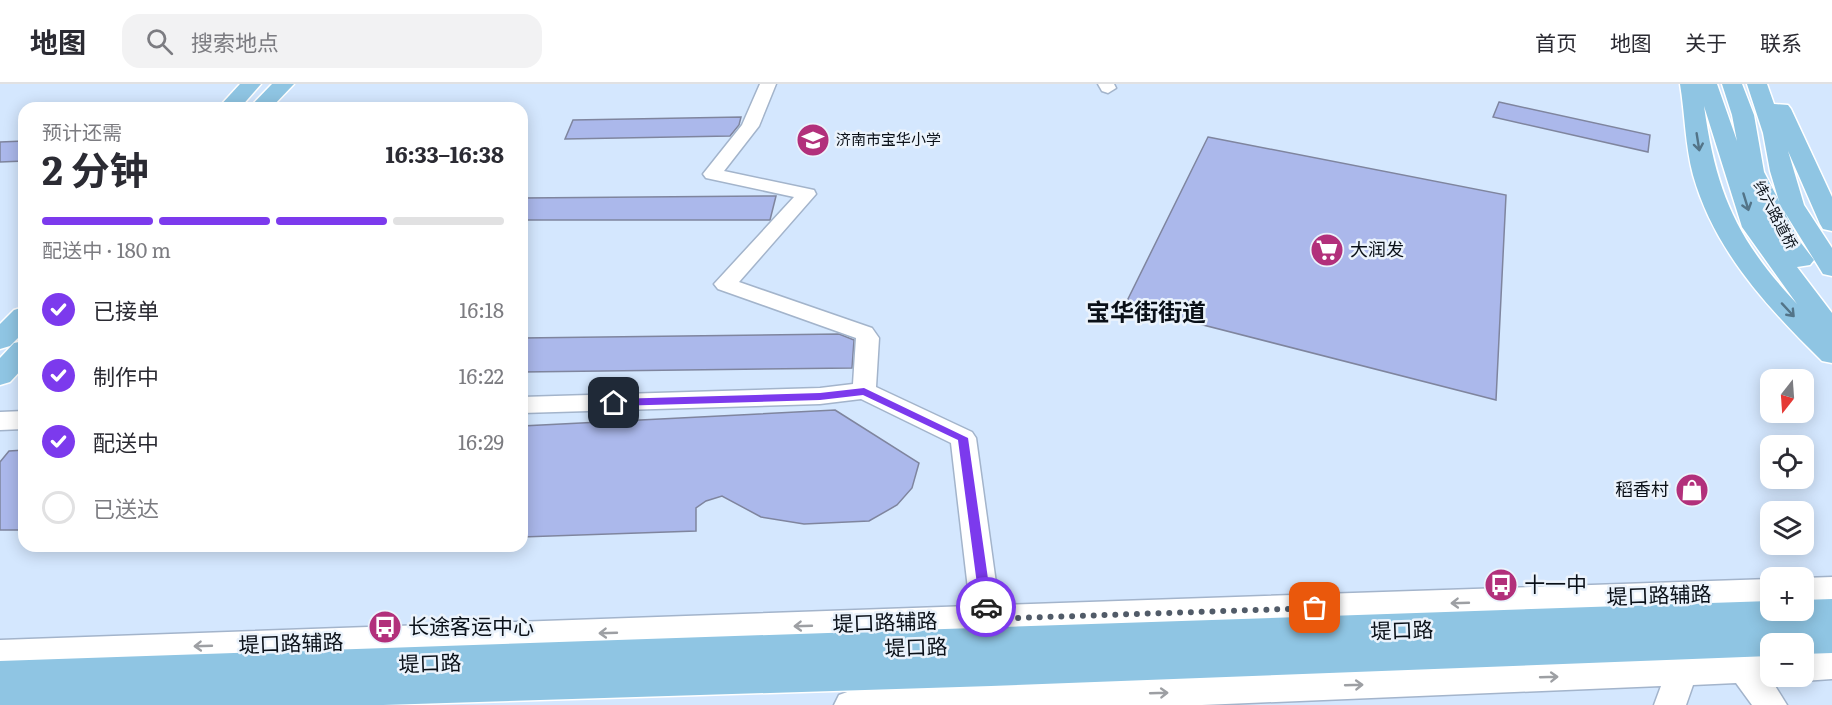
<!DOCTYPE html>
<html lang="zh">
<head>
<meta charset="utf-8">
<style>
  :root { --surface:#fff; --page:#f2f2f3; --text:#2b2b33; --muted:#7c7c81; --line:#e1e1e2; --accent:#7c3aed }
  body { margin:0; font-family:Literata,"Noto Sans SC",serif; background:var(--page); color:var(--text); height:100vh; display:flex; flex-direction:column; font-size:22px; white-space:nowrap }
  * { box-sizing:border-box; margin:0 }
  p { font-size:20px; color:var(--muted) }
  .icon { flex:none; width:33px; height:33px; fill:none; stroke:currentColor; stroke-width:2; stroke-linecap:round; stroke-linejoin:round }
  .map { position:relative; flex:1; overflow:hidden }
  .details { position:absolute; left:18px; top:18px; width:510px; height:450px; display:flex; flex-direction:column; background:var(--surface); border-radius:18px; box-shadow:0 3px 15px #0003 }
  .details>* { flex:none }
  .needle { width:39px; rotate:197deg }
  .buttons { position:absolute; left:1760px; top:285px; display:grid; gap:12px }
  .buttons a { display:grid; place-items:center; width:54px; height:54px; border-radius:12px; background:var(--surface); box-shadow:0 3px 15px #0003; font-size:30px }
  .pin { position:absolute; display:grid; place-items:center; width:51px; height:51px; color:#fff; margin:-26px; border-radius:12px; box-shadow:0 3px 9px #0006 }
  .courier { position:absolute; display:grid; place-items:center; width:60px; height:60px; margin:-30px; border:4px solid #7c3aed; border-radius:50%; background:#fff; color:#222; box-shadow:0 2px 8px #0007 }
  .overview em { font-style:normal; font-weight:700 }
  .overview div { display:flex; flex-direction:column-reverse }
  .overview { display:flex; align-items:center; justify-content:space-between; height:102px; padding:0 24px }
  h1 { font-size:39px; font-weight:700; line-height:45px }
  .bar { display:grid; grid-template-columns:repeat(4,1fr); gap:9px 6px; align-content:center; height:72px; padding:0 24px }
  .bar i { height:8px; border-radius:4px; background:var(--line) }
  .bar .current { background:var(--accent) }
  .bar p { grid-column:span 4 }
  ol { padding:0 24px; list-style:none }
  li { display:flex; align-items:center; gap:18px; height:66px }
  li p { margin-inline-start:auto }
  li .icon { padding:6px; border-radius:50%; background:var(--accent); color:#fff; stroke-width:4 }
  li:last-child { color:var(--muted) }
  li i { width:33px; height:33px; border:3px solid var(--line); border-radius:50% }
  header { display:flex; align-items:center; gap:36px; box-sizing:border-box; height:84px; padding:0 30px; background:var(--surface); border-bottom:2px solid var(--line) }
  header strong { font-size:28px }
  nav { display:flex; gap:33px; margin-inline-start:auto; font-size:21px }
  .search { width:420px; height:54px; background:var(--page); display:flex; align-items:center; gap:15px; box-sizing:border-box; padding:0 21px; border-radius:18px; color:var(--muted); font-size:22px }
  .map>svg:first-child { display:block }
</style>
</head>
<body>
<header>
<strong>地图</strong>
<div class="search"><svg class="icon" aria-label="search" viewBox="0 0 24 24"><circle cx="10" cy="10" r="6"/><path d="M15 15l6 6"/></svg>搜索地点</div>
<nav><a>首页</a><a>地图</a><a>关于</a><a>联系</a></nav>
</header>
<div class="map">
<svg width="1832" height="621" viewBox="0 0 1832 621">
  <rect width="100%" height="100%" fill="#d4e7fe"/>
  <g fill="#abb8eb" stroke="#7f859e" stroke-width="1.5">
    <polygon points="1499,18 1650,51 1648,68 1493,33"/>
    <polygon points="741,33 739,41 730,52 565,55 573,36"/>
    <polygon points="1208,53 1506,111 1496,316 1125,221"/>
    <polygon points="24,57 24,77 0,78 0,58"/>
    <polygon points="776,112 770,136 522,136 522,114"/>
    <polygon points="839,250 854,256 852,284 522,288 522,254"/>
    <polygon points="835,326 919,379 912,404 897,421 869,437 804,440 761,433 722,412 706,417 696,424 696,447 522,453 522,342"/>
    <polygon points="24,366 24,446 0,446 0,378 9,367"/>
  </g>
  <g fill="none" stroke-linecap="round" stroke-linejoin="round">
    <g stroke="#a3b4cb" stroke-width="3">
      <g id="minor">
        <polygon points="760,0 776,0 759,42 724,87 814,106 816,110 739,198 872,244 879,254 876,303 972,348 976,354 999,521 1770,495 1770,519 1003,546 999,558 988,562 977,558 973,547 0,582 0,556 970,522 951,359 861,315 820,320 522,329 522,313 820,304 853,300 856,254 718,205 714,200 794,113 706,94 703,90 742,41"/>
        <polygon points="1098,0 1114,0 1116,4 1108,9 1102,7"/>
        <polygon points="24,327 24,345 0,346 0,328"/>
        <polygon points="1832,493 1832,517 1803,518 1803,494"/>
        <polygon points="1832,567 1832,595 1803,597 1792,593 1803,592 1803,569"/>
        <polygon points="1770,570 1770,592 1781,592 1772,597 1787,621 1752,621 1736,599 1693,601 1686,621 1654,621 1661,602 1202,621 834,621 839,611 850,607"/>
      </g>
    </g>
    <g stroke="#fff" stroke-width="3">
      <g id="major">
        <polygon points="240,0 261,0 240,24 218,24"/>
        <polygon points="272,0 294,0 271,24 249,24"/>
        <path d="M1680 0H1717L1737 57 1732 31 1722 0H1742L1754 31 1764 88 1779 117 1770 87 1763 49 1747 0H1767L1774 20 1788 21 1791 25 1832 113V147L1823 145 1820 140 1788 67 1804 121 1832 164V192L1823 190 1784 127 1798 155 1814 176 1810 181 1797 183 1832 229V279L1822 277C1767 223 1714 166 1693 91 1685 61 1685 30 1680 0ZM1704 22 1742 143 1797 220C1737 156 1716 109 1704 22Z"/>
        <polygon points="24,223 24,248 10,262 0,265 0,240 14,226"/>
        <polygon points="24,257 24,283 10,298 0,301 0,274 14,259"/>
        <polygon points="1832,515 1832,569 1803,570 1803,560 1770,560 1770,572 991,602 383,621 0,621 0,577 1770,517 1770,526 1803,526 1803,516"/>
      </g>
    </g>
    <use href="#minor" fill="#fff" fill-rule="evenodd"/>
    <use href="#major" fill="#8fc5e3" fill-rule="evenodd"/>
  </g>
  <defs><path id="oneway-shaft" d="M-6 0H5M1.5-3L5.5 0L1.5 3" fill="none" stroke-width="1.6" stroke-linecap="round" stroke-linejoin="round" transform="scale(1.5)"/></defs>
  <g stroke="#537488">
    <use href="#oneway-shaft" transform="translate(1698 58) rotate(81)"/>
    <use href="#oneway-shaft" transform="translate(1746 118) rotate(73)"/>
    <use href="#oneway-shaft" transform="translate(1788 226) rotate(47)"/>
  </g>
  <g stroke="#9d9fa3">
    <use href="#oneway-shaft" transform="translate(1460 519) rotate(178)"/>
    <use href="#oneway-shaft" transform="translate(803 542) rotate(178)"/>
    <use href="#oneway-shaft" transform="translate(608 549) rotate(178)"/>
    <use href="#oneway-shaft" transform="translate(203 562) rotate(178)"/>
    <use href="#oneway-shaft" transform="translate(1549 593) rotate(-2)"/>
    <use href="#oneway-shaft" transform="translate(1354 601) rotate(-2)"/>
    <use href="#oneway-shaft" transform="translate(1159 609) rotate(-2)"/>
  </g>
  <polygon fill="#7c3aed" points="864,304 968,354 992,523 990,527 982,527 980,523 958,356 863,311 820,316 614,322 609,319 614,315 820,309"/>
  <g fill="none" stroke-linecap="round" stroke-linejoin="round">
    <polyline stroke="#515b68" stroke-width="6" stroke-dasharray="0 10.8" points="986,523 987,535 1315,524"/>
  </g>
  <defs>
    <g id="school-disc" transform="scale(1.725)"><circle r="9.5" fill="#b2307b" stroke="#ebf3fc"/><path d="M0-5L7-2L0 1L-7-2ZM-4 1L0 2.5L4 1V4Q0 6-4 4Z" fill="#fff"/></g>
    <g id="supermarket-disc" transform="scale(1.725)"><circle r="9.5" fill="#b2307b" stroke="#ebf3fc"/><path d="M-6-5.5h2.5l.6 2H6L4.5 2H-2.5L-4.4-4H-6ZM-1.5 3.2a1.3 1.3 0 1 0 .1 0ZM3 3.2a1.3 1.3 0 1 0 .1 0Z" fill="#fff"/></g>
    <g id="shop-disc" transform="scale(1.725)"><circle r="9.5" fill="#b2307b" stroke="#ebf3fc"/><path d="M-5-2.5h2.3a2.7 3.5 0 0 1 5.4 0H5L5.5 6h-11ZM-1.5-2.5h3a1.5 2.3 0 0 0-3 0Z" fill="#fff"/></g>
    <g id="bus-disc" transform="scale(1.725)"><circle r="9.5" fill="#b2307b" stroke="#ebf3fc"/><path d="M-5-6H5V4H4V6H2V4H-2V6H-4V4H-5ZM-3.5-4V0h7V-4ZM-3.5 1.2v1.5H-2V1.2ZM2 1.2v1.5H3.5V1.2Z" fill="#fff"/></g>
  </defs>
  <g fill-rule="evenodd">
    <use href="#school-disc" x="813" y="56"/>
    <use href="#supermarket-disc" x="1327" y="166"/>
    <use href="#shop-disc" x="1692" y="406"/>
    <use href="#bus-disc" x="1501" y="501"/>
    <use href="#bus-disc" x="385" y="543"/>
  </g>
  <g text-anchor="middle" stroke-width="5" stroke-linejoin="round" paint-order="stroke">
    <g font-size="15" fill="#0a1018" stroke="#ebf3fc" text-anchor="start">
      <text x="836" y="61">济南市宝华小学</text>
    </g>
    <g font-size="15" fill="#0a1018" stroke="#ebf3fc">
      <text transform="translate(1775 131) rotate(62)" y="5">纬六路道桥</text>
    </g>
    <g font-size="18" fill="#0a1018" stroke="#ebf3fc" text-anchor="start">
      <text x="1350" y="172">大润发</text>
      <text x="1669" y="412" text-anchor="end">稻香村</text>
    </g>
    <g font-size="21" fill="#0a1018" stroke="#ebf3fc" text-anchor="start">
      <text x="1524" y="508">十一中</text>
      <text x="408" y="550">长途客运中心</text>
    </g>
    <g font-size="21" fill="#0a1018" stroke="#ebf3fc">
      <text transform="translate(1659 512) rotate(-2)" y="7">堤口路辅路</text>
      <text transform="translate(885 539) rotate(-2)" y="7">堤口路辅路</text>
      <text transform="translate(1402 547) rotate(-2)" y="7">堤口路</text>
      <text transform="translate(291 560) rotate(-2)" y="7">堤口路辅路</text>
      <text transform="translate(916 564) rotate(-2)" y="7">堤口路</text>
      <text transform="translate(430 580) rotate(-2)" y="7">堤口路</text>
    </g>
    <g font-size="24" font-weight="bold" fill="#0a1018" stroke="#ebf3fc">
      <text x="1146" y="237">宝华街街道</text>
    </g>
  </g>
</svg>
<div class="buttons">
<a><svg class="needle" viewBox="-14 -14 28 28"><path d="M0-13l5 13h-10z" fill="#e53935"/><path d="M0 13l5-13h-10z" fill="#7c7c81"/></svg></a>
<a><svg class="icon" aria-label="locate" viewBox="0 0 24 24"><circle cx="12" cy="12" r="6"/><path d="M12 2v4M12 18v4M2 12h4M18 12h4"/></svg></a>
<a><svg class="icon" aria-label="layers" viewBox="0 0 24 24"><path d="M12 4l9 5-9 5-9-5zM3 14l9 5 9-5"/></svg></a>
<a>+</a>
<a>−</a>
</div>
<div class="pin" style="left:1315px;top:524px;background:#ea580c"><svg class="icon" aria-label="bag" viewBox="0 0 24 24"><path d="M5 8h14l-1 12H6zM9 8a3 3 0 0 1 6 0"/></svg></div>
<div class="pin" style="left:614px;top:319px;background:#1f2937"><svg class="icon" aria-label="home" viewBox="0 0 24 24"><path d="M3 11l9-7 9 7M6 9v11h12V9"/></svg></div>
<div class="courier" style="left:986px;top:523px"><svg class="icon" aria-label="car" viewBox="0 0 24 24"><path d="M5 17H2v-5l4-1 3-4h7l3 4 3 1v5h-3M9 17h6M6 11h13"/><circle cx="7" cy="17" r="2"/><circle cx="17" cy="17" r="2"/></svg></div>
<section class="details">
<div class="overview"><div><h1>2 分钟</h1><p>预计还需</p></div><em>16:33–16:38</em></div>
<div class="bar"><i class="current"></i><i class="current"></i><i class="current"></i><i></i><p>配送中 · 180 m</p></div>
<ol>
<li><svg class="icon" aria-label="check" viewBox="0 0 24 24"><path d="M5 12l5 5 9-10"/></svg>已接单<p>16:18</p></li>
<li><svg class="icon" aria-label="check" viewBox="0 0 24 24"><path d="M5 12l5 5 9-10"/></svg>制作中<p>16:22</p></li>
<li><svg class="icon" aria-label="check" viewBox="0 0 24 24"><path d="M5 12l5 5 9-10"/></svg>配送中<p>16:29</p></li>
<li><i></i>已送达</li>
</ol>
</section>
</div>
</body>
</html>
